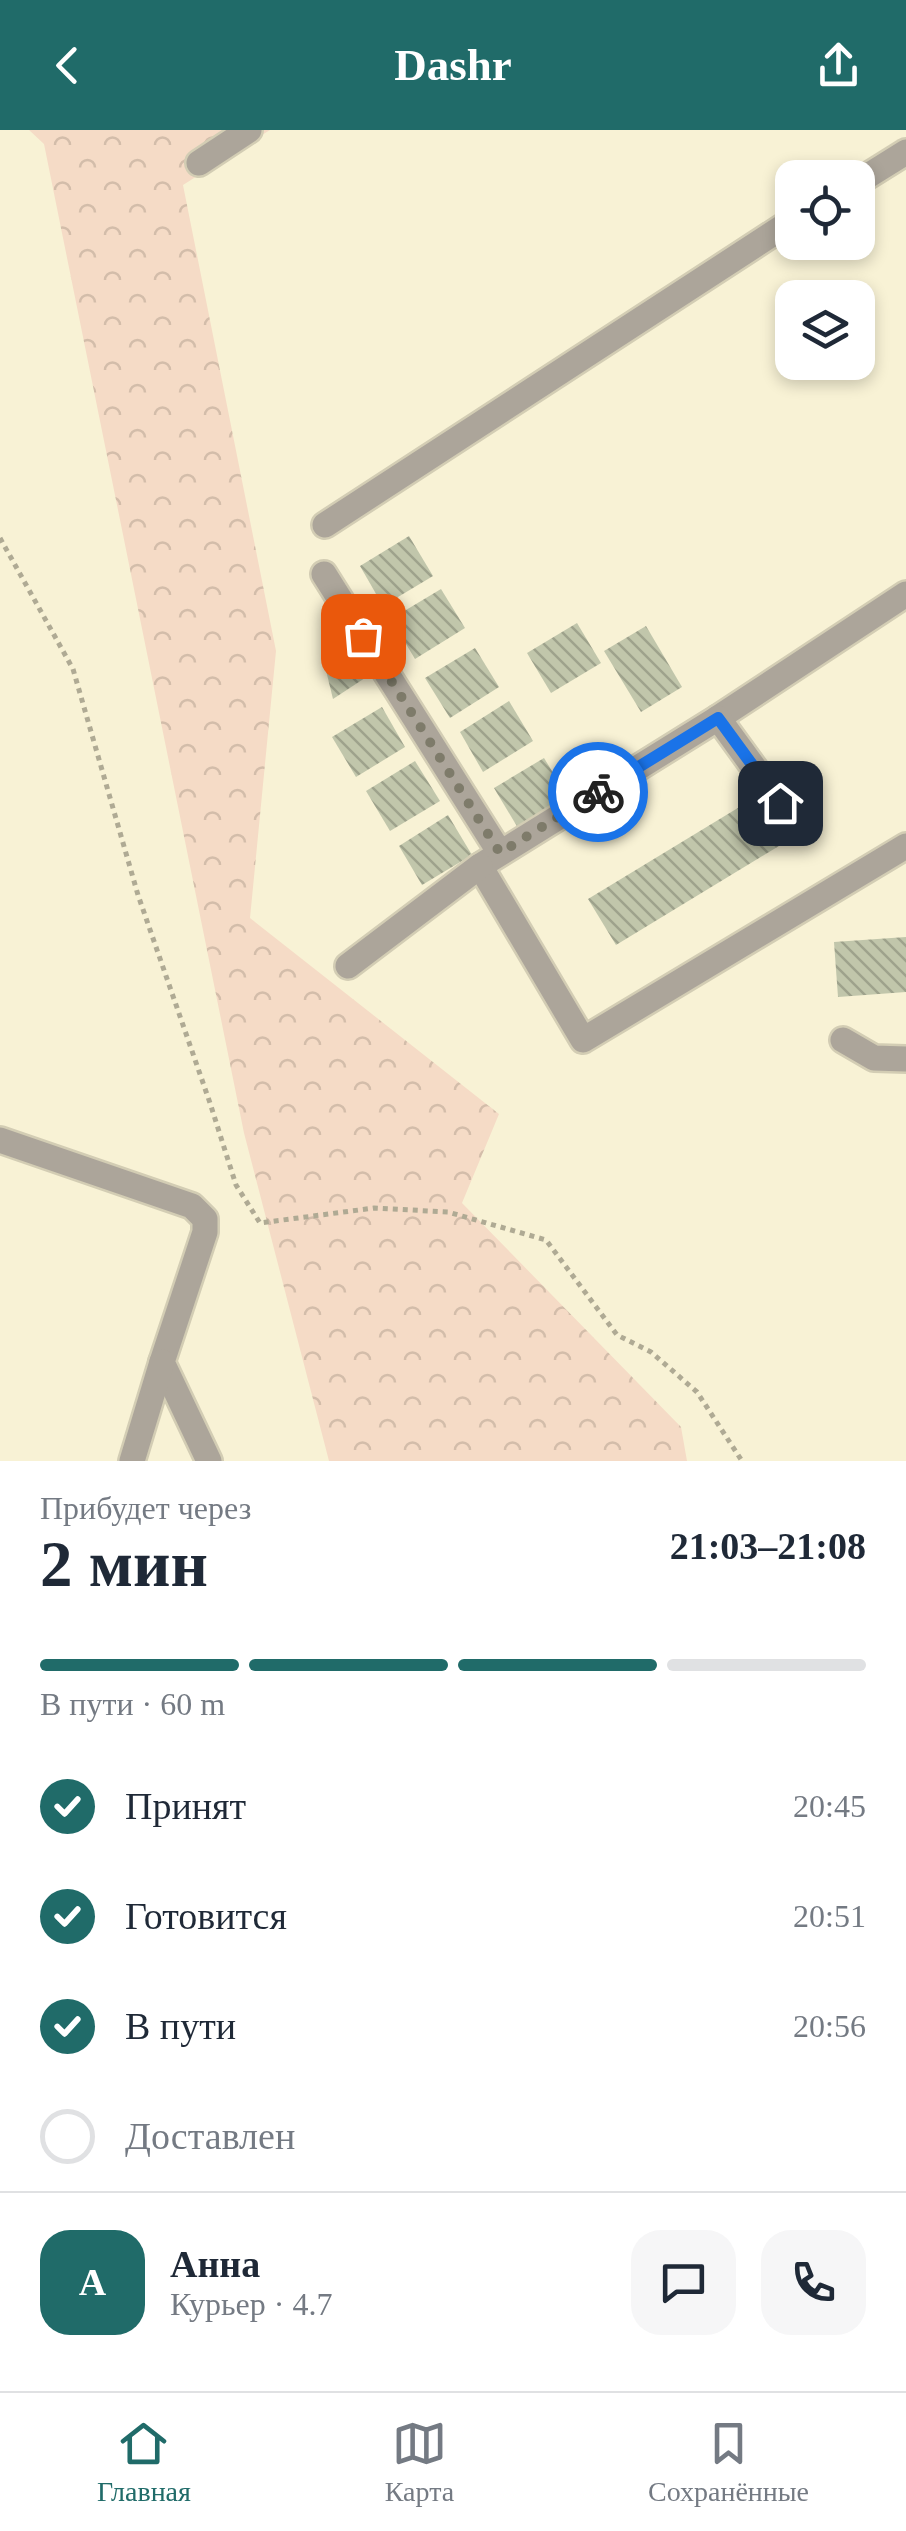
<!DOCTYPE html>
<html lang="ru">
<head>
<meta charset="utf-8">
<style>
  :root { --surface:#fff; --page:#f6f6f7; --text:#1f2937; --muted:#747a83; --line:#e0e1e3; --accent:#206b69 }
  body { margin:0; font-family:Georgia,serif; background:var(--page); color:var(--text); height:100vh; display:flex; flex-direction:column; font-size:38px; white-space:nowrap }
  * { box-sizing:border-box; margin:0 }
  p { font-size:32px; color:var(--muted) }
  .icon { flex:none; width:55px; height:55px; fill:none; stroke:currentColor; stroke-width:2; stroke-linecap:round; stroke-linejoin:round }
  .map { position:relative; height:1331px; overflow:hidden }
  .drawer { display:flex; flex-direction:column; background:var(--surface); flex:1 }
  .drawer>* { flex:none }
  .buttons { position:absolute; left:775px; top:30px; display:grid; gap:20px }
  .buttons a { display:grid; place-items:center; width:100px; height:100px; border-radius:20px; background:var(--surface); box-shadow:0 5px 15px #0003; font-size:50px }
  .pin { position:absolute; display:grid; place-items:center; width:85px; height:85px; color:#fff; margin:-42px; border-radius:20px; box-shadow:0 5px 15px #0006 }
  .courier { position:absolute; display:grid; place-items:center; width:100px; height:100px; margin:-50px; border:8px solid #1a73e8; border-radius:50%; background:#fff; color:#222; box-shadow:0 2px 12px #0007 }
  .overview em { font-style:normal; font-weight:800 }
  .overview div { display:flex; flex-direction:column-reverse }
  .overview { display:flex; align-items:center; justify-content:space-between; height:170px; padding:0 40px }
  h1 { font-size:65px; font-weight:800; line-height:75px }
  .bar { display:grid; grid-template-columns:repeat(4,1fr); gap:15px 10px; align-content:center; height:120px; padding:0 40px }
  .bar i { height:12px; border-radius:8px; background:var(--line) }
  .bar .active { background:var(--accent) }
  .bar p { grid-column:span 4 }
  .line { display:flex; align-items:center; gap:25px; padding:0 40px; border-top:2px solid var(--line) }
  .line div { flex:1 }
  .round { display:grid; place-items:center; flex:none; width:105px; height:105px; border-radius:30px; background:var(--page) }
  ol { padding:0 40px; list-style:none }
  li { display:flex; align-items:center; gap:30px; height:110px }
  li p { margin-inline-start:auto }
  li .icon { padding:10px; border-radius:50%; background:var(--accent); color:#fff; stroke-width:4 }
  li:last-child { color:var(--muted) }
  li i { width:55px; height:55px; border:5px solid var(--line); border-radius:50% }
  header { display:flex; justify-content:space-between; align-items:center; height:130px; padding:0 40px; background:var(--accent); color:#fff; font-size:45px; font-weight:800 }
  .dock { display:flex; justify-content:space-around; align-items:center; height:140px; border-top:2px solid var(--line); background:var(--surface); font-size:28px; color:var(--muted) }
  .dock a { display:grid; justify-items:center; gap:5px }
  .dock .active { color:var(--accent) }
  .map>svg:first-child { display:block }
</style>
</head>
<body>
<header><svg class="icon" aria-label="back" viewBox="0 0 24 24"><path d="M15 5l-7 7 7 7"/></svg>Dashr<svg class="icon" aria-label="share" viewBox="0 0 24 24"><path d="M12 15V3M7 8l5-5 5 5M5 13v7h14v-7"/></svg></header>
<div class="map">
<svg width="906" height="1331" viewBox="0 0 906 1331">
  <defs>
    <pattern id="forest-crowns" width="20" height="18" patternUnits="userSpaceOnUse" patternTransform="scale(2.5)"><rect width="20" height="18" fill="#f5dbc6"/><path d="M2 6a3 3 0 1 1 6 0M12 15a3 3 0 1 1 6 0" fill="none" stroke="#d3bdaa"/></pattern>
    <pattern id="building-back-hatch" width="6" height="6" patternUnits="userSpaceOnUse" patternTransform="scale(2.5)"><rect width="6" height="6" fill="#c1c6ab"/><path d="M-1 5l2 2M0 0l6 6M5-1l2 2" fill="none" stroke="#9ea28c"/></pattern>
  </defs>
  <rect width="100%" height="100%" fill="#f8f2d5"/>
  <polygon fill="url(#forest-crowns)" points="29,0 270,0 183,55 276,521 250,788 499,984 462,1073 681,1297 687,1331 329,1331 244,1003 44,14"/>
  <g fill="url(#building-back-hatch)">
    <polygon points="409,406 433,446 383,476 360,436"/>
    <polygon points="441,459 465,498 415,529 391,489"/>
    <polygon points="577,493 601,533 551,563 527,523"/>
    <polygon points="646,496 682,557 641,582 604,521"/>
    <polygon points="343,507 368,546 333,569 321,520"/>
    <polygon points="475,518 499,557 450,588 425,548"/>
    <polygon points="509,571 533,611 483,642 460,602"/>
    <polygon points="382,577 405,617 356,647 332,607"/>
    <polygon points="610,615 626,640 597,658 581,633"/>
    <polygon points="544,628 568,667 518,698 494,658"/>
    <polygon points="415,631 440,671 390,701 366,661"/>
    <polygon points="751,670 779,716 616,815 588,769"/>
    <polygon points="448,685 472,725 422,755 399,716"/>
    <polygon points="906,807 906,862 838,867 834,812"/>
  </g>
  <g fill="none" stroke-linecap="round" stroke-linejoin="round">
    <g stroke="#d3cdb4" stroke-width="30">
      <g id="minor">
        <polyline points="199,33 249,0"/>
        <polyline points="858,52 906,22"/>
        <polyline points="325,395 792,91"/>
        <polyline points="324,444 500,723"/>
        <polyline points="718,588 906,464"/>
        <polyline points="800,701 718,588 480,736 583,910 906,716"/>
        <polyline points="348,836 480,736"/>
        <polyline points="843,910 874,928 906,929"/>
        <polyline points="0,1010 192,1076 205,1089 205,1102 162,1232 209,1331"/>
        <polyline points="132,1331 162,1232"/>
      </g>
    </g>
    <polyline stroke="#afaa94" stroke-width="5" stroke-dasharray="5 5" stroke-linecap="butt" points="0,408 73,539 138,765 210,973 236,1055 260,1093 374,1078 448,1082 546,1110 617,1205 651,1222 697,1262 742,1331"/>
    <use href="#minor" stroke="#aca59a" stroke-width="25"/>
  </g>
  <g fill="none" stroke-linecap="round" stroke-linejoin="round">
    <polyline stroke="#7e7b6a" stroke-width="10" stroke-dasharray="0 18" points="363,506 500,723 598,662"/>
    <polyline stroke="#1a73e8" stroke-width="12" points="598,662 718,588 780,673"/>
  </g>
</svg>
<div class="buttons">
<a><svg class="icon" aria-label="locate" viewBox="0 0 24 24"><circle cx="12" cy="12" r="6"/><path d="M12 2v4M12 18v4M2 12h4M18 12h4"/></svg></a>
<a><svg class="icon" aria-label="layers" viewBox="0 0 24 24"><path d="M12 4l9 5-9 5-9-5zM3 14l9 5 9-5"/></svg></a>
</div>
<div class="pin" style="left:363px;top:506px;background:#ea580c"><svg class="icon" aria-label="bag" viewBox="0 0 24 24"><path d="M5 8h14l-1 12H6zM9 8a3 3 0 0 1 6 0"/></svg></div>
<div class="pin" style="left:780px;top:673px;background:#1f2937"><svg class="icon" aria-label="home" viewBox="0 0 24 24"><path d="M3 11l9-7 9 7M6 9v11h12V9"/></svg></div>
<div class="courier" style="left:598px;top:662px"><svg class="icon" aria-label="bike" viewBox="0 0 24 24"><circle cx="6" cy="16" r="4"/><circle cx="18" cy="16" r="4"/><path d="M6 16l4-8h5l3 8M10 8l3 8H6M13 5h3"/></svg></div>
</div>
<section class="drawer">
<div class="overview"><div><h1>2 мин</h1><p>Прибудет через</p></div><em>21:03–21:08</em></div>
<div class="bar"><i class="active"></i><i class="active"></i><i class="active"></i><i></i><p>В пути · 60 m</p></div>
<ol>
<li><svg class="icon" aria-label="check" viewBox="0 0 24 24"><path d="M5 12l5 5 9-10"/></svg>Принят<p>20:45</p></li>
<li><svg class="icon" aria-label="check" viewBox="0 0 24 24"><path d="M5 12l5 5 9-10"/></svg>Готовится<p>20:51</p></li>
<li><svg class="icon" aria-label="check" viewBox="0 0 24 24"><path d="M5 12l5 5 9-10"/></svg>В пути<p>20:56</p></li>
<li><i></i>Доставлен</li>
</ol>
<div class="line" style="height:180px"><b class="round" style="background:var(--accent);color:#fff">А</b><div><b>Анна</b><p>Курьер · 4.7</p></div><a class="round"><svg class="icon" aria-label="chat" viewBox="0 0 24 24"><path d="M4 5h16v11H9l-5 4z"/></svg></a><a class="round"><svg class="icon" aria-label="phone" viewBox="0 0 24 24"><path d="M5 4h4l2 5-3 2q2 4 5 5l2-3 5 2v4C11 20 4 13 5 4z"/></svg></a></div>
</section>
<nav class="dock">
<a class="active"><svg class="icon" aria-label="home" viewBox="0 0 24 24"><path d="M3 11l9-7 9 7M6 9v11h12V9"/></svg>Главная</a>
<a><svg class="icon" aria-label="map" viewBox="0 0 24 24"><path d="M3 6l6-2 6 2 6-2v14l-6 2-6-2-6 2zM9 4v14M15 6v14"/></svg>Карта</a>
<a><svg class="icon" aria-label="saved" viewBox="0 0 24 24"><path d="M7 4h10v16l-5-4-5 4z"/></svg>Сохранённые</a>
</nav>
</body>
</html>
